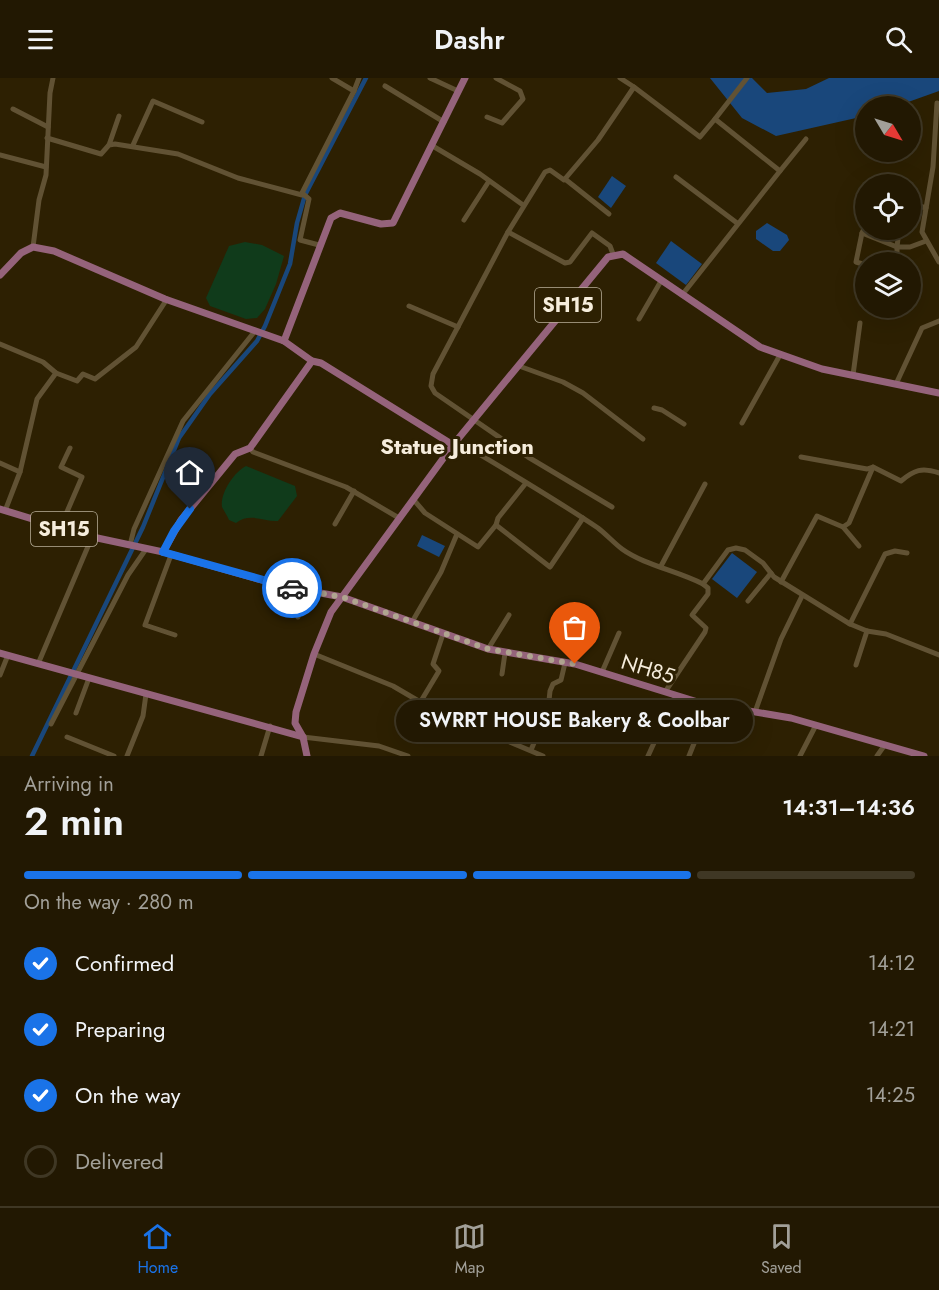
<!DOCTYPE html>
<html lang="en">
<head>
<meta charset="utf-8">
<style>
  :root { --surface:#221802; --page:#2a210c; --text:#f1f3f6; --muted:#a2a099; --line:#3f3724; --accent:#1a73e8 }
  body { margin:0; font-family:Jost,sans-serif; background:var(--page); color:var(--text); height:100vh; display:flex; flex-direction:column; font-size:22px; white-space:nowrap }
  * { box-sizing:border-box; margin:0 }
  p { font-size:20px; color:var(--muted) }
  .icon { flex:none; width:33px; height:33px; fill:none; stroke:currentColor; stroke-width:2; stroke-linecap:round; stroke-linejoin:round }
  .map { position:relative; height:678px; overflow:hidden }
  .drawer { display:flex; flex-direction:column; background:var(--surface); flex:1 }
  .drawer>* { flex:none }
  .needle { width:39px; rotate:128deg }
  .tools { position:absolute; left:855px; top:18px; display:grid; gap:12px }
  .tools a { display:grid; place-items:center; width:66px; height:66px; border-radius:50%; background:var(--surface); box-shadow:0 6px 24px #0002,0 0 0 2px var(--line); font-size:30px }
  .pin { position:absolute; display:grid; place-items:center; width:51px; height:51px; color:#fff; margin:-62px -26px; border-radius:50% 50% 50% 0; rotate:-45deg; box-shadow:0 0 6px #0007 }
  .pin .icon { rotate:45deg }
  .courier { position:absolute; display:grid; place-items:center; width:60px; height:60px; margin:-30px; border:4px solid #1a73e8; border-radius:50%; background:#fff; color:#222; box-shadow:0 2px 8px #0007 }
  .bubble { position:absolute; height:42px; border-radius:21px; background:var(--surface); box-shadow:0 6px 24px #0002,0 0 0 2px var(--line); font-size:20px; font-weight:600; line-height:42px; text-align:center }
  .head em { font-style:normal; font-weight:600 }
  .head div { display:flex; flex-direction:column-reverse }
  .head { display:flex; align-items:center; justify-content:space-between; height:102px; padding:0 24px }
  h1 { font-size:39px; font-weight:600; line-height:45px }
  .bar { display:grid; grid-template-columns:repeat(4,1fr); gap:9px 6px; align-content:center; height:72px; padding:0 24px }
  .bar i { height:8px; border-radius:4px; background:var(--line) }
  .bar .selected { background:var(--accent) }
  .bar p { grid-column:span 4 }
  ol { padding:0 24px; list-style:none }
  li { display:flex; align-items:center; gap:18px; height:66px }
  li p { margin-inline-start:auto }
  li .icon { padding:6px; border-radius:50%; background:var(--accent); color:#fff; stroke-width:4 }
  li:last-child { color:var(--muted) }
  li i { width:33px; height:33px; border:3px solid var(--line); border-radius:50% }
  header { display:flex; justify-content:space-between; align-items:center; height:78px; padding:0 24px; background:var(--surface); font-size:27px; font-weight:600 }
  .dock { display:flex; justify-content:space-around; align-items:center; height:84px; border-top:2px solid var(--line); background:var(--surface); font-size:16px; color:var(--muted) }
  .dock a { display:grid; justify-items:center; gap:3px }
  .dock .selected { color:var(--accent) }
  .map>svg:first-child { display:block }
</style>
</head>
<body>
<header><svg class="icon" aria-label="menu" viewBox="0 0 24 24"><path d="M4 6h16M4 12h16M4 18h16"/></svg>Dashr<svg class="icon" aria-label="search" viewBox="0 0 24 24"><circle cx="10" cy="10" r="6"/><path d="M15 15l6 6"/></svg></header>
<div class="map">
<svg width="939" height="678" viewBox="0 0 939 678">
  <rect width="100%" height="100%" fill="#2d2002"/>
  <g fill="#103b1b">
    <polygon points="245,164 262,167 284,178 276,206 265,231 257,240 246,241 210,228 206,220 229,168"/>
    <path d="M246 388 295 408 297 418 278 443C264 444 250 434 236 445L229 442C227 437 224 433 222 429 220 415 234 394 246 388Z"/>
  </g>
  <g fill="#19477b">
    <polygon points="710,0 752,0 767,15 806,11 829,0 939,0 939,13 897,28 866,28 865,38 776,58 742,40"/>
    <polygon points="612,98 626,108 611,130 598,119"/>
    <polygon points="767,145 787,157 789,162 780,173 773,173 756,161 756,153"/>
    <polygon points="671,163 702,186 686,207 656,185"/>
    <polygon points="422,457 445,468 439,479 417,468"/>
    <polygon points="732,475 757,494 737,520 712,501"/>
  </g>
  <g fill="none" stroke-linecap="round" stroke-linejoin="round">
    <polyline stroke="#19477b" stroke-width="4.5" points="32,678 143,449 179,360 210,316 257,263 265,248 290,186 297,145 305,117 366,0"/>
    <g stroke="#615234" stroke-width="5">
      <polyline points="430,0 458,13"/>
      <polyline points="620,0 634,9"/>
      <polyline points="385,8 444,44"/>
      <polyline points="354,13 359,0"/>
      <polyline points="937,25 933,89 922,154 939,184"/>
      <polyline points="13,31 48,49"/>
      <polyline points="487,39 502,45 523,21 520,13 496,0"/>
      <polyline points="47,60 101,76 109,67 115,66 178,76 238,100 302,117"/>
      <polyline points="109,67 119,38"/>
      <polyline points="133,67 153,23 202,44"/>
      <polyline points="431,67 480,96 523,127"/>
      <polyline points="0,77 46,89"/>
      <polyline points="780,93 806,61"/>
      <polyline points="676,99 737,145"/>
      <polyline points="565,101 609,136"/>
      <polyline points="910,125 926,130"/>
      <polyline points="464,142 489,103"/>
      <polyline points="866,146 862,155 897,169 899,152"/>
      <polyline points="508,154 565,185 570,184 592,155 610,168 613,176"/>
      <polyline points="862,155 856,184 866,187"/>
      <polyline points="319,167 300,162 309,121 302,115 354,13 332,0"/>
      <polyline points="33,169 39,122 46,97 50,15 53,0"/>
      <polyline points="897,184 897,169 910,169 926,163"/>
      <polyline points="682,217 780,93 715,41 747,0"/>
      <polyline points="409,228 458,249"/>
      <polyline points="639,241 661,203"/>
      <polyline points="0,266 43,284 56,295"/>
      <polyline points="519,288 563,304 583,315 643,361"/>
      <polyline points="853,297 860,245"/>
      <polyline points="896,306 922,250 939,243"/>
      <polyline points="654,330 662,332 684,346"/>
      <polyline points="742,345 780,277"/>
      <path d="M457 363C504 391 552 419 598 450 607 457 614 465 622 471 644 487 678 493 703 506L728 472 736 470 745 472 763 485 774 499 850 546 867 553 886 556 939 577"/>
      <polyline points="250,370 253,374 346,409 399,440"/>
      <path d="M801 379 867 391 873 389 901 403C914 392 922 389 939 395"/>
      <polyline points="0,385 20,394 5,433"/>
      <polyline points="20,394 37,321 56,295 77,303 83,296 95,301 136,269 167,221"/>
      <polyline points="413,421 425,435 478,469 496,447 550,489 583,440"/>
      <polyline points="612,429 528,379 435,315 431,308 433,296 508,154 545,94 550,92 564,102 598,62 634,9 700,59 715,41"/>
      <polyline points="335,446 354,413"/>
      <polyline points="496,447 498,440 526,405"/>
      <polyline points="843,449 859,468"/>
      <polyline points="60,450 82,399 61,389 70,370"/>
      <polyline points="130,467 134,451 183,343 255,253"/>
      <polyline points="171,477 145,547 175,557"/>
      <polyline points="661,488 705,406"/>
      <polyline points="781,504 817,438 843,449 849,445 873,389"/>
      <polyline points="748,523 771,495"/>
      <polyline points="298,539 307,511"/>
      <polyline points="412,544 441,494 457,456"/>
      <polyline points="850,546 885,476 895,473 907,475"/>
      <polyline points="488,571 509,537"/>
      <polyline points="314,576 393,608 434,632 543,678"/>
      <polyline points="38,586 92,459"/>
      <polyline points="856,587 867,553"/>
      <polyline points="602,594 619,555"/>
      <polyline points="502,596 505,575"/>
      <polyline points="0,597 8,577"/>
      <polyline points="665,614 705,554 706,550 692,537 708,516 708,510 703,506"/>
      <polyline points="421,623 439,593 433,586 443,556"/>
      <polyline points="755,634 781,561 802,518"/>
      <polyline points="76,635 89,600"/>
      <polyline points="51,646 128,497 146,471"/>
      <polyline points="484,652 497,628"/>
      <polyline points="67,659 114,678"/>
      <polyline points="303,659 379,668 408,678"/>
      <polyline points="715,659 726,629"/>
      <polyline points="531,672 548,632 550,613 553,606 561,602 565,585"/>
      <polyline points="127,678 143,638 146,616"/>
      <polyline points="261,678 270,648"/>
      <polyline points="648,678 676,617"/>
      <polyline points="689,678 705,638 706,626"/>
      <polyline points="800,678 816,647"/>
      <polyline points="877,678 884,668"/>
    </g>
    <g stroke="#95637b" stroke-width="7">
      <polyline points="0,197 21,175 33,169 54,173 165,221 284,263 312,283 321,285 453,367"/>
      <polyline points="284,263 331,140 340,135 381,146 393,145 465,0"/>
      <polyline points="0,431 88,458 163,474 283,508 342,519 488,571 575,586 701,625 791,640 924,678"/>
      <polyline points="163,474 181,442 235,376 250,370 312,283"/>
      <polyline points="0,575 303,659"/>
      <polyline points="307,678 303,659 295,645 296,634 314,576 331,534 453,367 608,179 623,176 760,269 822,291 939,315"/>
    </g>
  </g>
  <g fill="none" stroke-linecap="round" stroke-linejoin="round">
    <polyline stroke="#b0a590" stroke-width="6" stroke-dasharray="0 10.8" points="292,510 342,519 488,571 575,586"/>
    <polyline stroke="#1a73e8" stroke-width="8" points="190,431 174,453 163,474 292,510"/>
  </g>
  <g text-anchor="middle" stroke-width="6" stroke-linejoin="round" paint-order="stroke">
    <g fill="#2d2002" stroke="#bab09b" stroke-width="1.5">
      <rect x="535" y="210" width="66" height="34" rx="4.5"/>
      <rect x="31" y="434" width="66" height="34" rx="4.5"/>
    </g>
    <g font-size="20" font-weight="bold" fill="#f6eddc">
      <text x="568" y="234">SH15</text>
      <text x="64" y="458">SH15</text>
    </g>
    <g font-size="21" fill="#f6eddc" stroke="#2d2002">
      <text transform="translate(648 591) rotate(17)" y="7">NH85</text>
    </g>
    <g font-size="22" font-weight="bold" fill="#f6eddc" stroke="#2d2002">
      <text x="457" y="376">Statue Junction</text>
    </g>
  </g>
</svg>
<div class="tools">
<a><svg class="needle" viewBox="-14 -14 28 28"><path d="M0-13l5 13h-10z" fill="#e53935"/><path d="M0 13l5-13h-10z" fill="#a2a099"/></svg></a>
<a><svg class="icon" aria-label="locate" viewBox="0 0 24 24"><circle cx="12" cy="12" r="6"/><path d="M12 2v4M12 18v4M2 12h4M18 12h4"/></svg></a>
<a><svg class="icon" aria-label="layers" viewBox="0 0 24 24"><path d="M12 4l9 5-9 5-9-5zM3 14l9 5 9-5"/></svg></a>
</div>
<div class="pin" style="left:575px;top:586px;background:#ea580c"><svg class="icon" aria-label="bag" viewBox="0 0 24 24"><path d="M5 8h14l-1 12H6zM9 8a3 3 0 0 1 6 0"/></svg></div>
<div class="pin" style="left:190px;top:431px;background:#1f2937"><svg class="icon" aria-label="home" viewBox="0 0 24 24"><path d="M3 11l9-7 9 7M6 9v11h12V9"/></svg></div>
<div class="courier" style="left:292px;top:510px"><svg class="icon" aria-label="car" viewBox="0 0 24 24"><path d="M5 17H2v-5l4-1 3-4h7l3 4 3 1v5h-3M9 17h6M6 11h13"/><circle cx="7" cy="17" r="2"/><circle cx="17" cy="17" r="2"/></svg></div>
<div class="bubble" style="left:396px;top:622px;width:357px">SWRRT HOUSE Bakery &amp; Coolbar</div>
</div>
<section class="drawer">
<div class="head"><div><h1>2 min</h1><p>Arriving in</p></div><em>14:31–14:36</em></div>
<div class="bar"><i class="selected"></i><i class="selected"></i><i class="selected"></i><i></i><p>On the way · 280 m</p></div>
<ol>
<li><svg class="icon" aria-label="check" viewBox="0 0 24 24"><path d="M5 12l5 5 9-10"/></svg>Confirmed<p>14:12</p></li>
<li><svg class="icon" aria-label="check" viewBox="0 0 24 24"><path d="M5 12l5 5 9-10"/></svg>Preparing<p>14:21</p></li>
<li><svg class="icon" aria-label="check" viewBox="0 0 24 24"><path d="M5 12l5 5 9-10"/></svg>On the way<p>14:25</p></li>
<li><i></i>Delivered</li>
</ol>
</section>
<nav class="dock">
<a class="selected"><svg class="icon" aria-label="home" viewBox="0 0 24 24"><path d="M3 11l9-7 9 7M6 9v11h12V9"/></svg>Home</a>
<a><svg class="icon" aria-label="map" viewBox="0 0 24 24"><path d="M3 6l6-2 6 2 6-2v14l-6 2-6-2-6 2zM9 4v14M15 6v14"/></svg>Map</a>
<a><svg class="icon" aria-label="saved" viewBox="0 0 24 24"><path d="M7 4h10v16l-5-4-5 4z"/></svg>Saved</a>
</nav>
</body>
</html>
